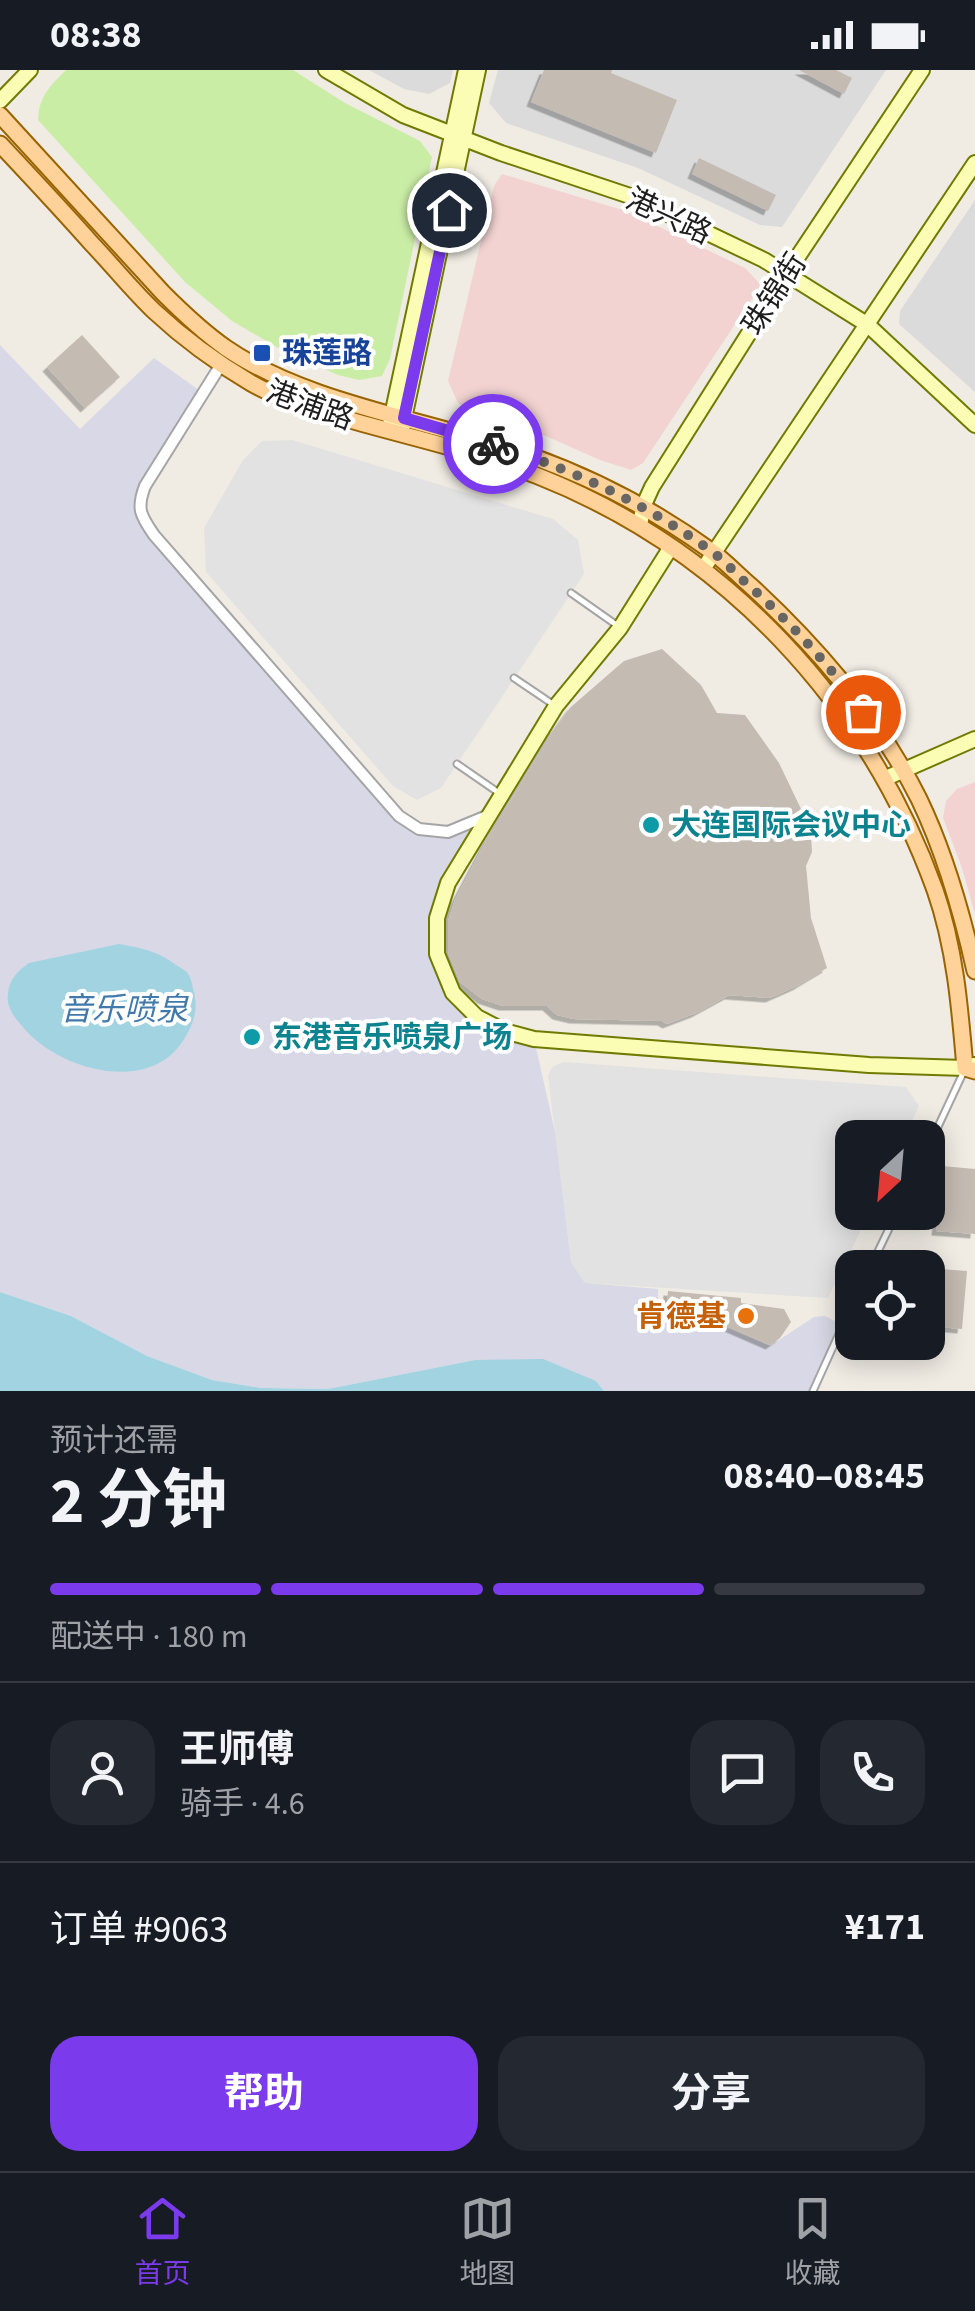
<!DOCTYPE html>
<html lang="zh">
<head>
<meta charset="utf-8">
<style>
  :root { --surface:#171b24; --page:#242831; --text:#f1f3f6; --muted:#9ea1a6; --line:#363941; --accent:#7c3aed }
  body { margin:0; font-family:"Source Sans 3","Noto Sans SC",sans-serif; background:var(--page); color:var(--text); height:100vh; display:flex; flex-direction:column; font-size:38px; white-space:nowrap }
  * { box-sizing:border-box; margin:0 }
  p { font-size:32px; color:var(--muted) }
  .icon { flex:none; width:55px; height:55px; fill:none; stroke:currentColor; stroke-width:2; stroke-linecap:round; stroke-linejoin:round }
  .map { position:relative; height:1321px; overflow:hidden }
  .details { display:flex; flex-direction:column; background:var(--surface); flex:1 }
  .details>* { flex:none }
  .needle { width:65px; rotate:206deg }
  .fabs { position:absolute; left:835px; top:1050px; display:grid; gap:20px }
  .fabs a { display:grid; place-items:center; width:110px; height:110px; border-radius:20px; background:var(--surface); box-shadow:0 5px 25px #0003; font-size:50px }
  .pin { position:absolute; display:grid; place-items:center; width:85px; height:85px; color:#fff; margin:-42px; border:5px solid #fff; border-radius:50%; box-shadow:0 2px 10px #0007 }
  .courier { position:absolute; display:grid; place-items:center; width:100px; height:100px; margin:-50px; border:8px solid #7c3aed; border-radius:50%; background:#fff; color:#222; box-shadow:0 2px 12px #0007 }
  .overview em { font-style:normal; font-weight:700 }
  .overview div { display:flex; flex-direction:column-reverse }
  .overview { display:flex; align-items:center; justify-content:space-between; height:170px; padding:0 50px }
  h1 { font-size:65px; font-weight:700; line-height:75px }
  .bar { display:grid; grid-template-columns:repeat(4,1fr); gap:15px 10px; align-content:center; height:120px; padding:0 50px }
  .bar i { height:12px; border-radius:8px; background:var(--line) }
  .bar .on { background:var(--accent) }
  .bar p { grid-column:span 4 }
  .line { display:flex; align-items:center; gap:25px; padding:0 50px; border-top:2px solid var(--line) }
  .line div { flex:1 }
  .round { display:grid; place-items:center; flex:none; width:105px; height:105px; border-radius:30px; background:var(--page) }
  .action { display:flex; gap:20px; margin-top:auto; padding:20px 50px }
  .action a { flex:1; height:115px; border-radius:30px; background:var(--accent); color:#fff; font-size:40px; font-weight:700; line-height:115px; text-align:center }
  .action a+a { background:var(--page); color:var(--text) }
  .status { display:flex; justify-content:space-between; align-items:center; height:70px; padding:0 50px; background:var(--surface); direction:ltr }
  .status svg { height:28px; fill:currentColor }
  .menu { display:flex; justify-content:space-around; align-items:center; height:140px; border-top:2px solid var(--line); background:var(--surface); font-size:28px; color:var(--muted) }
  .menu a { display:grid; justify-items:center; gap:5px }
  .menu .on { color:var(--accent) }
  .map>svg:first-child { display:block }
</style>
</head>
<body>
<div class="status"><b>08:38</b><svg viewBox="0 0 49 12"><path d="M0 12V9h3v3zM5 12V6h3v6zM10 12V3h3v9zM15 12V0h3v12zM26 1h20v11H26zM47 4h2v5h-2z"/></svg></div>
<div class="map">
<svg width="975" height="1321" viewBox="0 0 975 1321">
  <defs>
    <filter id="shadow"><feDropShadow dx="-4.5" dy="4.5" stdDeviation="0" flood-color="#0004"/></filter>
  </defs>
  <rect width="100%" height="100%" fill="#f0ece4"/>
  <g fill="#dcdbdb">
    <polygon points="369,0 453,0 450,13 429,24 404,19"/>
    <polygon points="498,0 886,0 782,157 760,155 638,98 506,53 489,33"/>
    <polygon points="975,130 975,322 899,254 900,241"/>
  </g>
  <g fill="#f2d3d2">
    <polygon points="502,104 626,141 745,198 761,215 643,393 631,400 600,390 523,356 473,343 458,333 448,311 494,116"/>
    <polygon points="975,712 975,844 962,798 943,748 946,731 957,719"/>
  </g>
  <path fill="#caeda6" d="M66 0H293L345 33 420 71 432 87 390 289 382 306 359 310 338 305 282 280 232 251 185 212 38 50C39 26 50 16 66 0Z"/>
  <g fill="#e2e2e2">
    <polygon points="292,370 553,449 578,470 584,504 441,718 417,730 393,716 206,502 204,458 243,390 262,371"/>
    <polygon points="563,992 906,1017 919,1036 904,1067 852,1068 852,1142 869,1143 828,1228 585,1213 571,1192 548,1006 552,997"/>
  </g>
  <polygon fill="#d8d8e6" points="0,275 80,359 154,288 203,323 145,416 143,449 399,746 419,759 448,762 489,745 448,813 437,884 453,923 476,947 534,969 555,1062 571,1192 585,1213 658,1219 658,1229 770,1276 814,1247 825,1246 843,1255 813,1321 604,1321 596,1311 475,1290 328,1319 261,1318 212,1310 147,1286 71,1246 0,1222"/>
  <g fill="#a1d3e0">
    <path d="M119 874C141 878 158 881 176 895 180 898 186 900 188 904 191 908 192 914 193 919 199 938 194 953 184 969 150 1026 58 1000 23 957 15 948 6 937 8 924 9 909 18 901 29 893Z"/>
    <polygon points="0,1222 71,1246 147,1286 212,1310 261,1318 328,1319 475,1290 543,1289 596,1311 604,1321 0,1321"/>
  </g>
  <g fill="#c4bbb3" filter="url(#shadow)">
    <polygon points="544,0 612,0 611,3 677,30 656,83 531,32"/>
    <polygon points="799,0 836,0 852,8 844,24"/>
    <polygon points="699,88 776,125 768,141 692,104"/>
    <polygon points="82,265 120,307 85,338 47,297"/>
    <polygon points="662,579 701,615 717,643 745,645 779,693 802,741 811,768 812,782 806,796 811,848 827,898 797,916 770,928 729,925 696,943 667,954 662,951 574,949 557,945 547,936 503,936 482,929 460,912 448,882 448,851 455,830 485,773 553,661 571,637 624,591"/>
    <polygon points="942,1096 975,1099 975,1164 936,1161"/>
    <polygon points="928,1198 967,1201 962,1259 928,1256"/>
    <polygon points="668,1221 741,1228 741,1233 784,1239 791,1252 780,1268 770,1275 667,1230"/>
  </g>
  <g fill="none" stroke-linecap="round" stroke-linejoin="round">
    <g stroke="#a5a5a5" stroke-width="9">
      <g id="lane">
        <polyline points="571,523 618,556"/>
        <polyline points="514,608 554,635"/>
        <polyline points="457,694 499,723"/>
        <polyline points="928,1078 964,1001"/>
        <polyline points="870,1198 897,1142"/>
        <polyline points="813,1321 852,1235"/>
      </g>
    </g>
    <g stroke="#a5a5a5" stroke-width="14">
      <path id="street" d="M222 293 145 416C136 439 141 446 154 465L399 746 419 759 448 762 489 745"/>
    </g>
    <g stroke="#6f7b00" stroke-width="18">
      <g id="secondary">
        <polyline points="326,0 403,45 501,83 630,126 764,190 868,255 975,355"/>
        <polyline points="0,31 30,0"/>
        <polyline points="390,355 466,0"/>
        <polyline points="402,358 478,0"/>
        <polyline points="640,456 643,437 652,417 787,203 922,0"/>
        <polyline points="671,477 620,558 556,636 448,813 437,848 437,884 453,923 477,947 504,961 534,969 869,995 965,998 974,995"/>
        <polyline points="703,499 975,93"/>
        <polyline points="886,708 975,669"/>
      </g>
    </g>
    <g stroke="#996400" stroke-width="19">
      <g id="primary">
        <path d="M0 45 163 223C183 243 203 262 226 278 309 335 436 351 531 386 595 409 656 441 711 481 725 491 738 505 751 516 816 576 879 649 919 729 945 783 962 843 975 901"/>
        <path d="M0 74C31 107 62 140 92 174 113 196 132 220 154 241 183 268 217 293 251 313 279 329 312 338 343 348 408 367 475 381 538 406 725 480 867 632 935 820 955 877 960 938 965 998L975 1001"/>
      </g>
    </g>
    <use href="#lane" stroke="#fff" stroke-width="5"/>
    <use href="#street" stroke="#fff" stroke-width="10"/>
    <use href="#secondary" stroke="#fbfdb4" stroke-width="14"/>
    <use href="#primary" stroke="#ffd29a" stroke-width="15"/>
  </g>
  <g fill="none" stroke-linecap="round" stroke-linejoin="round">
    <path stroke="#686663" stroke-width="10" stroke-dasharray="0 18" d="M493 374C571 399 645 433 711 481 724 490 734 502 745 512 789 551 829 594 863 642"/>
    <polyline stroke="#7c3aed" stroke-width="12" points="449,140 404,348 493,374"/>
  </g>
  <rect fill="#1a4fb4" stroke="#fff" stroke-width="4" x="252" y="273" width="20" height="20" rx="5"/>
  <g fill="#0f9aa8" stroke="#fff" stroke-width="4">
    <circle cx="651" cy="755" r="10"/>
    <circle cx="252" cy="967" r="10"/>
  </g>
  <circle fill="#e8710a" stroke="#fff" stroke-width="4" cx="746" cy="1246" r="10"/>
  <g text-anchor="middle" stroke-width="8" stroke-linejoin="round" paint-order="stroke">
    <g font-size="30" fill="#1e1e1e" stroke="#fff">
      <text transform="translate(669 146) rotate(25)" y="10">港兴路</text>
      <text transform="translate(774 224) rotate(-57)" y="10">珠锦街</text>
      <text transform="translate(310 335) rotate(20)" y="10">港浦路</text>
    </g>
    <g font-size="30" font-weight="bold" fill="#164399" stroke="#fff" text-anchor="start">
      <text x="282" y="293">珠莲路</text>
    </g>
    <g font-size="30" font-weight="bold" fill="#0d838f" stroke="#fff" text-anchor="start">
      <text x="671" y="765">大连国际会议中心</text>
      <text x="272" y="977">东港音乐喷泉广场</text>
    </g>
    <g font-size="30" font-weight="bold" fill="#c56008" stroke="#fff" text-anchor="end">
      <text x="726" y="1256">肯德基</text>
    </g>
    <g font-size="32" font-style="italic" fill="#4279ac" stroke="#fff">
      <text x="124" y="950">音乐喷泉</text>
    </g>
  </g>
</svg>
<div class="fabs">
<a><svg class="needle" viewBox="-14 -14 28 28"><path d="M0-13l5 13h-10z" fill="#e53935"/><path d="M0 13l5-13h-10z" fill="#9ea1a6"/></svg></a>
<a><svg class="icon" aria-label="locate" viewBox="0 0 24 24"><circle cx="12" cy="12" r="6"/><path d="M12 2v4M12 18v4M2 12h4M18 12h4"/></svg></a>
</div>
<div class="pin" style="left:863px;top:642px;background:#ea580c"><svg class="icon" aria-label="bag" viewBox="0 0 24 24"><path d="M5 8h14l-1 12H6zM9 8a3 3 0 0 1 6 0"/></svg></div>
<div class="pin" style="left:449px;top:140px;background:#1f2937"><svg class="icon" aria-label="home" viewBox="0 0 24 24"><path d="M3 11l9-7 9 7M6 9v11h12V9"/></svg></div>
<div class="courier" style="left:493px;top:374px"><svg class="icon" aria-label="bike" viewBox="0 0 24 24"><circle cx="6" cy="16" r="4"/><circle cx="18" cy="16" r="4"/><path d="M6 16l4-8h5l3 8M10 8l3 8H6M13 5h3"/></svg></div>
</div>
<section class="details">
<div class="overview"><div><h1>2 分钟</h1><p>预计还需</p></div><em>08:40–08:45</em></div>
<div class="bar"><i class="on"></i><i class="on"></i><i class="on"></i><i></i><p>配送中 · 180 m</p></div>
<div class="line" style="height:180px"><a class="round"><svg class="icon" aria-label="person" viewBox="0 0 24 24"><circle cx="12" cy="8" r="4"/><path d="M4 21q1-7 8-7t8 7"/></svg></a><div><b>王师傅</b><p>骑手 · 4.6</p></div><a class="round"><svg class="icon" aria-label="chat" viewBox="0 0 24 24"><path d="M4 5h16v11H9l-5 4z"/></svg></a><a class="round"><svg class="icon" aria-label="phone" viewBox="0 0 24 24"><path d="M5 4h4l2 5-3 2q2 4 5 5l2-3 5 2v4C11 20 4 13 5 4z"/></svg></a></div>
<div class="line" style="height:130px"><div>订单 #9063</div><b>¥171</b></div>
<div class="action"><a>帮助</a><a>分享</a></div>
</section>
<nav class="menu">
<a class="on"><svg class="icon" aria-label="home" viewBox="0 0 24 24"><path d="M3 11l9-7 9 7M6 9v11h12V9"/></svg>首页</a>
<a><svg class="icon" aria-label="map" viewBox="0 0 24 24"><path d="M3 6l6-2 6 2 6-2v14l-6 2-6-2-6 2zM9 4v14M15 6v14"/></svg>地图</a>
<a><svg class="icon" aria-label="saved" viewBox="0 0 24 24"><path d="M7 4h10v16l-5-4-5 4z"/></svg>收藏</a>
</nav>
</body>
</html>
